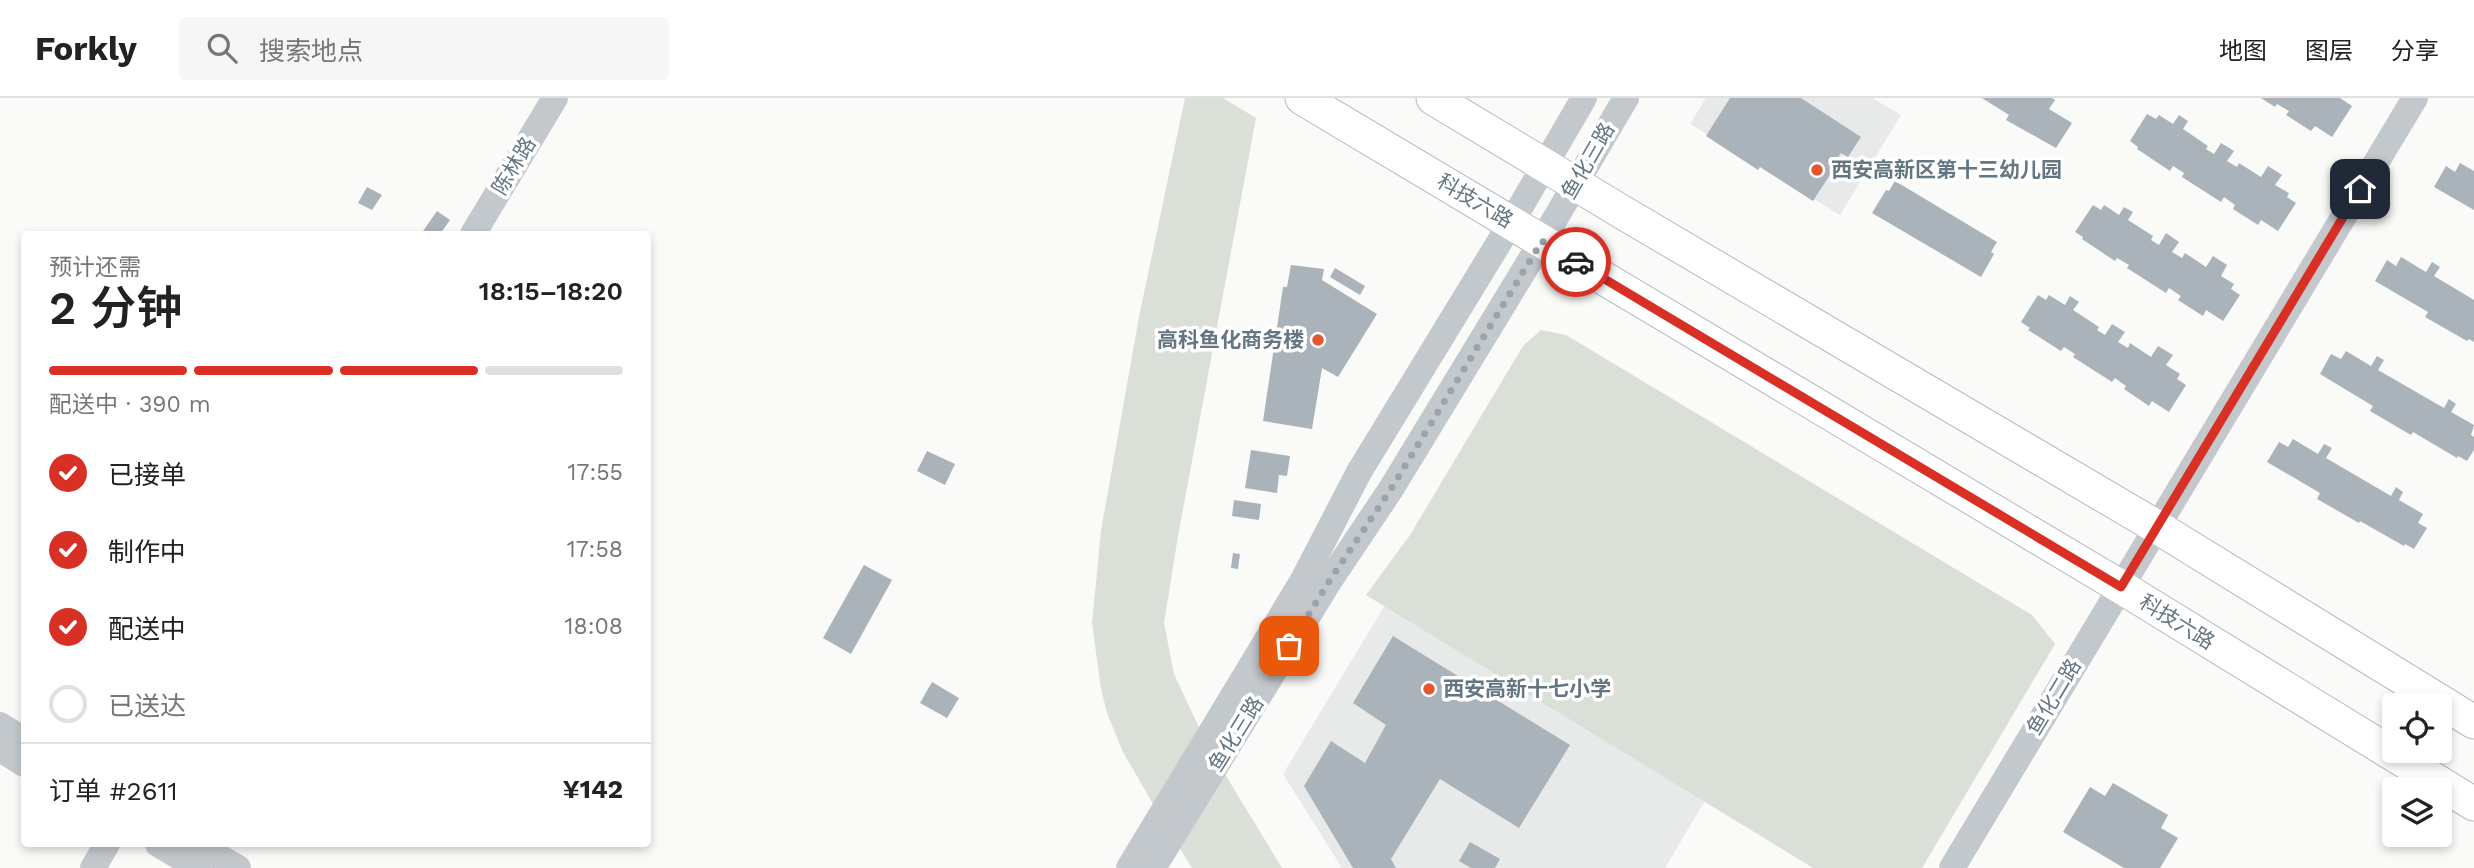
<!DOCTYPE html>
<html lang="zh">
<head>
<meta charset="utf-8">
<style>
  :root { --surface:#fff; --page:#f6f6f6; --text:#222; --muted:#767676; --line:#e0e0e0; --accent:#d93025 }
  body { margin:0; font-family:"Work Sans","Noto Sans SC",sans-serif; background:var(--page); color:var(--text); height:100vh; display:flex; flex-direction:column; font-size:26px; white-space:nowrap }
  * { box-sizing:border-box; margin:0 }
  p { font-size:23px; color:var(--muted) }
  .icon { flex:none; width:38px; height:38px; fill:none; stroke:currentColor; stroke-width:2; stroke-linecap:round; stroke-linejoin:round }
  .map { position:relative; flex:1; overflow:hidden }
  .side { position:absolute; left:21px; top:133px; width:630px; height:616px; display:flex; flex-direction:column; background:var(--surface); border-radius:7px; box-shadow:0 4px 10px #0003 }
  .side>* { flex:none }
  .buttons { position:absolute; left:2382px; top:595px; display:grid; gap:14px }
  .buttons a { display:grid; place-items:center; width:70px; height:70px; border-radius:7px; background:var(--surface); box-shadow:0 4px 10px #0003; font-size:35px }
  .pin { position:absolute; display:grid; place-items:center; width:60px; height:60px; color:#fff; margin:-30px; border-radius:14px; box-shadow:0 4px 10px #0006 }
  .courier { position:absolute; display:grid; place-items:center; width:70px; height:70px; margin:-35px; border:5px solid #d93025; border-radius:50%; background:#fff; color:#222; box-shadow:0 2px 9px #0007 }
  .headline em { font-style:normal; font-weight:600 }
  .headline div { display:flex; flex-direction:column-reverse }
  .headline { display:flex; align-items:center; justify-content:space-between; height:119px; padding:0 28px }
  h1 { font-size:46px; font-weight:600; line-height:52px }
  .bar { display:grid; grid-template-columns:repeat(4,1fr); gap:10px 7px; align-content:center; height:84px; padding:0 28px }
  .bar i { height:9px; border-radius:5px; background:var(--line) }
  .bar .active { background:var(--accent) }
  .bar p { grid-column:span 4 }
  .line { display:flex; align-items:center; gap:18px; padding:0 28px; border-top:2px solid var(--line) }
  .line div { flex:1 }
  ol { padding:0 28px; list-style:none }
  li { display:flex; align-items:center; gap:21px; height:77px }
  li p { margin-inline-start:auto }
  li .icon { padding:7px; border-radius:50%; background:var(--accent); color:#fff; stroke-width:4 }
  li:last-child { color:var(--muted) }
  li i { width:38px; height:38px; border:4px solid var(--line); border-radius:50% }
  header { display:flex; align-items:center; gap:42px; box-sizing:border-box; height:98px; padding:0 35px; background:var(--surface); border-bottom:2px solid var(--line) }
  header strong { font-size:33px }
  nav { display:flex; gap:38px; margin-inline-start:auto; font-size:24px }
  .search { width:490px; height:63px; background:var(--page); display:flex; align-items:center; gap:18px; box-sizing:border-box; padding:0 24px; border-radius:7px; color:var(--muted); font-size:26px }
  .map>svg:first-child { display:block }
</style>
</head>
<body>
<header>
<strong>Forkly</strong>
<div class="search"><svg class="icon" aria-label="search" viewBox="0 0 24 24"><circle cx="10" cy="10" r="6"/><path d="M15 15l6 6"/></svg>搜索地点</div>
<nav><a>地图</a><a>图层</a><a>分享</a></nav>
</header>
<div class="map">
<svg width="2474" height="770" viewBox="0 0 2474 770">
  <rect width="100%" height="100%" fill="#fafaf8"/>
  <g fill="#e8e9e9">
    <polygon points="1706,0 1872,0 1901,17 1840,117 1690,26"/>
    <polygon points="1385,507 1706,701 1665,770 1342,770 1283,676"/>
  </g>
  <g fill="#dadfd7">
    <polygon points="1185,0 1223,0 1256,20 1178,438 1164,525 1174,576 1202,636 1156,711 1123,654 1107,615 1101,591 1092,525 1101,433 1139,219"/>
    <polygon points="1541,232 1566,237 2032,517 2055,546 1922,770 1813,770 1366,497 1410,437 1523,248"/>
    <polygon points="1212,655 1282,770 1192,770 1167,729"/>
  </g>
  <g fill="#aab3b9">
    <polygon points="1730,0 1801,0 1861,39 1848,59 1841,55 1833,68 1835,69 1813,103 1760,69 1758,72 1706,38"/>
    <polygon points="1982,0 2052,0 2055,2 2049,11 2072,25 2056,50 2006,22 2009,17"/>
    <polygon points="2261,0 2340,0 2352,8 2332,39 2315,28 2311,33 2286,17 2289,13 2277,6 2275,9"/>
    <polygon points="2147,16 2156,21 2159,17 2173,26 2179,17 2188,23 2183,31 2208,48 2206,51 2214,56 2221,45 2234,53 2227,63 2237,69 2239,65 2261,79 2268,68 2282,77 2275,87 2289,95 2287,99 2296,105 2278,133 2261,122 2258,127 2233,111 2235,107 2224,99 2221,104 2182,79 2184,75 2173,68 2170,73 2137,51 2138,49 2130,43"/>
    <polygon points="2460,65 2474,73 2474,112 2434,89 2446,68 2455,74"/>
    <polygon points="1895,83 1997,144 1991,154 1994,156 1981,179 1872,115 1886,92 1889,93"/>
    <polygon points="367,89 382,97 372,112 358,105"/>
    <polygon points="2093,107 2101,112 2104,107 2119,117 2124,109 2133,114 2128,122 2153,138 2151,142 2159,147 2166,135 2179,144 2172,154 2182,160 2185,155 2206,169 2213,158 2227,167 2221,178 2234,186 2231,191 2240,197 2223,223 2206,212 2203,218 2178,202 2181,198 2169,190 2166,195 2127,170 2129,167 2117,160 2115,163 2082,141 2083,139 2075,134"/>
    <polygon points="437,113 450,122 440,136 421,136"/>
    <polygon points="2401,159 2426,174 2432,164 2440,169 2434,178 2474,202 2474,244 2469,241 2467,243 2425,219 2428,214 2375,183 2387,162 2396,168"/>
    <polygon points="1291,167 1324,171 1322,182 1377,216 1338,279 1322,270 1312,331 1263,323 1283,189 1287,189"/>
    <polygon points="1335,170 1365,188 1360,197 1330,179"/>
    <polygon points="2038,197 2046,202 2049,197 2065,207 2070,198 2079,204 2073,212 2099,229 2097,232 2105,237 2112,226 2125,234 2118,244 2128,250 2130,245 2151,259 2158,248 2173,257 2166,267 2180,276 2177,281 2186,287 2169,314 2152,303 2149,308 2124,291 2126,288 2115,280 2112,284 2073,259 2075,256 2064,249 2061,253 2028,232 2030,230 2021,224"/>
    <polygon points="2346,253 2371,268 2377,258 2384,262 2378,272 2444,310 2449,301 2456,306 2451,314 2474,327 2471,337 2474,339 2474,352 2467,363 2458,358 2457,360 2413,334 2411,337 2370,313 2373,308 2320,276 2331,256 2341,261"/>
    <polygon points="2293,341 2318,356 2324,346 2332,350 2326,360 2391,398 2396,389 2403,394 2399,402 2423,416 2418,425 2427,430 2414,451 2405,446 2404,448 2360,423 2359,425 2317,401 2320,395 2267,364 2279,344 2288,349"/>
    <polygon points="1251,352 1290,358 1287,378 1279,377 1277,395 1245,390"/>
    <polygon points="927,353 955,366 945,387 917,373"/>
    <polygon points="1234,402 1261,406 1259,422 1232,418"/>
    <polygon points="1233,455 1240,456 1238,471 1231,470"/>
    <polygon points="864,467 892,482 851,556 823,540"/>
    <polygon points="1393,538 1570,647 1519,730 1440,681 1391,761 1396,770 1353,770 1304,688 1331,643 1365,665 1386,627 1353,605"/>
    <polygon points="932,584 959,600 947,620 920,605"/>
    <polygon points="2113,685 2168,717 2161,730 2178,740 2160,770 2124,770 2063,734 2090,689 2105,698"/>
    <polygon points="1470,744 1500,761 1495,770 1471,770 1459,763"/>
  </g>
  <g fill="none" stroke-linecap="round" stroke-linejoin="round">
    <g stroke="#b5babe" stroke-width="35">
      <g id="major">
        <polyline points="1302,0 2121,489 2474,706"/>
        <polyline points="1433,0 1627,117 2157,429 2474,624"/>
      </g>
    </g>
    <g stroke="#c3c8cc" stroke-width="26">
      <polyline points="473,136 555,0"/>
      <polyline points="0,627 24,642"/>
      <polyline points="0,651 24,666"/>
      <polyline points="158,746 198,770"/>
      <polyline points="197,746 238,770"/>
      <polyline points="93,770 107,746"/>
      <polyline points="1129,770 1303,482 1359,374 1511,125 1584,0"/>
      <polyline points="1153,770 1330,482 1391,391 1542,143 1626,0"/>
      <polyline points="1952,770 2415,0"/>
    </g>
    <use href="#major" stroke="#fff" stroke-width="33"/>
  </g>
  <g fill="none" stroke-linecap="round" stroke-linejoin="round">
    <polyline stroke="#99a4ac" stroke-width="7" stroke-dasharray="0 12.6" points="1289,548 1330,482 1391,391 1542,143 1576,164"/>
    <polyline stroke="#d93025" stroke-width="9" points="1576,164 2121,489 2360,91"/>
  </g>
  <g fill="#e4572e" stroke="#fff" stroke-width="2.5">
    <circle cx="1817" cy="72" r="7"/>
    <circle cx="1318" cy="242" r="7"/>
    <circle cx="1429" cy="591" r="7"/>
  </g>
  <g text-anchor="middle" stroke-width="7" stroke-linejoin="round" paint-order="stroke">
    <g font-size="21" fill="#657683" stroke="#fff">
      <text transform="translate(1588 63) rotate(-60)" y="7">鱼化三路</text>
      <text transform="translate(514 68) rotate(-59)" y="7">陈林路</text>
      <text transform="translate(1475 103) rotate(31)" y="7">科技六路</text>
      <text transform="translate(2177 524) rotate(32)" y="7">科技六路</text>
      <text transform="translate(2054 599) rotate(-59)" y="7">鱼化二路</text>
      <text transform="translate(1236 636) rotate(-58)" y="7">鱼化三路</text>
    </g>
    <g font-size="21" font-weight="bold" fill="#657683" stroke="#fff" text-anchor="start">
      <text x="1831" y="79">西安高新区第十三幼儿园</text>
      <text x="1304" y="249" text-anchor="end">高科鱼化商务楼</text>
      <text x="1443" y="598">西安高新十七小学</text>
    </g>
  </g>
</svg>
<div class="buttons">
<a><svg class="icon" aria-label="locate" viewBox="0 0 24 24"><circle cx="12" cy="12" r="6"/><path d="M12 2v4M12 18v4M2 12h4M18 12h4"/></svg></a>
<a><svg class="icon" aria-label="layers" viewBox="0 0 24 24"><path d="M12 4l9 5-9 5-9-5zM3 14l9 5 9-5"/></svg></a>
</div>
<div class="pin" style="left:1289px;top:548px;background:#ea580c"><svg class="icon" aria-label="bag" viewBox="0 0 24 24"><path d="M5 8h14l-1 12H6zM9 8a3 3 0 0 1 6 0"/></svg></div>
<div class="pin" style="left:2360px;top:91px;background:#1f2937"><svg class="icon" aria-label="home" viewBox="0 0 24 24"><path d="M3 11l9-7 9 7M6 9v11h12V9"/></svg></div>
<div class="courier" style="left:1576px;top:164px"><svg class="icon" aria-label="car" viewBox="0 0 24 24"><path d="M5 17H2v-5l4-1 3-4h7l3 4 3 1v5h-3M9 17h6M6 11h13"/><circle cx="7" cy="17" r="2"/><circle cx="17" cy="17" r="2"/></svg></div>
<section class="side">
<div class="headline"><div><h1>2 分钟</h1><p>预计还需</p></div><em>18:15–18:20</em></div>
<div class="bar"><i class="active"></i><i class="active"></i><i class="active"></i><i></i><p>配送中 · 390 m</p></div>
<ol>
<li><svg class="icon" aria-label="check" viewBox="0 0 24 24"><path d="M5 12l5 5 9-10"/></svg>已接单<p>17:55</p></li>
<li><svg class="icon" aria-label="check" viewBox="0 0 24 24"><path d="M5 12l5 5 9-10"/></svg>制作中<p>17:58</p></li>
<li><svg class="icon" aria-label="check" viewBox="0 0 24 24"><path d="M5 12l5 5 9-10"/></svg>配送中<p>18:08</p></li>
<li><i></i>已送达</li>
</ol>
<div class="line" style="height:91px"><div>订单 #2611</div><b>¥142</b></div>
</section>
</div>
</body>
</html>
